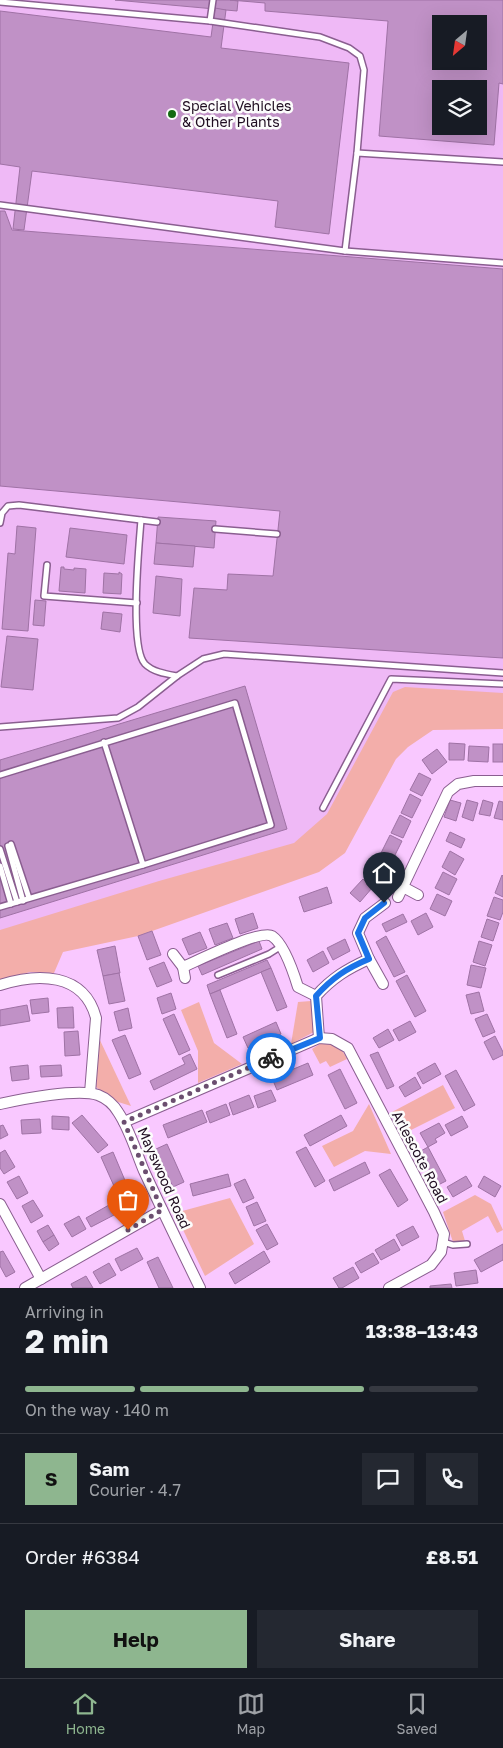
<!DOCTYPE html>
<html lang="en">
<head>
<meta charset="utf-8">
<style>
  :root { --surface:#171b24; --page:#242831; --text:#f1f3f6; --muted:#9ea1a6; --line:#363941; --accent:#8eb68f }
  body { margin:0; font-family:"Golos Text",sans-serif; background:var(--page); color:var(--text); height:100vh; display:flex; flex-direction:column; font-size:19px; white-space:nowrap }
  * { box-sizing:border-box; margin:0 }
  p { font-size:16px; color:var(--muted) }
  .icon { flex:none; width:28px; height:28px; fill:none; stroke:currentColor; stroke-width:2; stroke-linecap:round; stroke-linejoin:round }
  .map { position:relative; height:1288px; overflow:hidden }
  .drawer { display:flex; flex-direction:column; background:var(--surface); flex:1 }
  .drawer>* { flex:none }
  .needle { width:32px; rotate:209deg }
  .controls { position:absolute; left:432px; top:15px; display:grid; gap:10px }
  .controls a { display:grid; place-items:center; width:55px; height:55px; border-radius:0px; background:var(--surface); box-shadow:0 5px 20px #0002; font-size:25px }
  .pin { position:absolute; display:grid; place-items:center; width:42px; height:42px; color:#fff; margin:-51px -21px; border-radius:50% 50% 50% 0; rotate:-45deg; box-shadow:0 0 5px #0007 }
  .pin .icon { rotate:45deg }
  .courier { position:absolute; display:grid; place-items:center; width:50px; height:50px; margin:-25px; border:4px solid #1a73e8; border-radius:50%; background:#fff; color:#222; box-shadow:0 1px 6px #0007 }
  .overview em { font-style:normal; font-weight:700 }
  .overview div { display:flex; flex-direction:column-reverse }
  .overview { display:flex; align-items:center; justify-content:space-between; height:85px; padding:0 25px }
  h1 { font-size:32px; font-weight:700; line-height:38px }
  .bar { display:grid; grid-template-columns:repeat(4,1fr); gap:8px 5px; align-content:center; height:60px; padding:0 25px }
  .bar i { height:6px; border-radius:4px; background:var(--line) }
  .bar .selected { background:var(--accent) }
  .bar p { grid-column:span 4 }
  .line { display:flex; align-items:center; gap:12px; padding:0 25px; border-top:1px solid var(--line) }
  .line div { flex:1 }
  .round { display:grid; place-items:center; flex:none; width:52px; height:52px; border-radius:0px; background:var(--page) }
  .cta { display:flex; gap:10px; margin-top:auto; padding:10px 25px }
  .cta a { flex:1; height:58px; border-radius:0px; background:var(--accent); color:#111; font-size:20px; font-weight:700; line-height:58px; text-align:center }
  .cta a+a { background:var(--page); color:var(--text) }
  .menu { display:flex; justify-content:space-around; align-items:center; height:70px; border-top:1px solid var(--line); background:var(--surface); font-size:14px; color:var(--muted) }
  .menu a { display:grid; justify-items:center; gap:2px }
  .menu .selected { color:var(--accent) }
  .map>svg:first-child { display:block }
</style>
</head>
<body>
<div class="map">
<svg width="503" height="1288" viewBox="0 0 503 1288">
  <rect width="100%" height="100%" fill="#f9c8ff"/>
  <path fill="#efb9f6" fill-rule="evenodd" d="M0 0H503V718L414 724 339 845 0 965ZM441 24H479V61H441ZM441 89H479V126H441Z"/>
  <g fill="#f3aeaa">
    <polygon points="405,687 503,693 503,729 433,730 408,747 396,759 345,853 319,872 138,936 63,952 54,973 30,972 0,980 0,930 159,881 294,843 327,814 393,692"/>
    <polygon points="311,1001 314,1032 291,1044 298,1002"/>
    <polygon points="199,1002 214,1043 242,1064 198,1083 198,1051 181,1010"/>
    <polygon points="98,1036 131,1106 115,1101 96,1087"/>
    <path d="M323 1042C335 1045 342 1047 347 1059L330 1067 326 1061 320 1064 312 1049Z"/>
    <polygon points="443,1085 455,1108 403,1134 392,1112"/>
    <polygon points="369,1104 391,1154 365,1151 334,1167 322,1146 353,1131"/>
    <polygon points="475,1195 491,1204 503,1230 497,1233 488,1216 462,1231 465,1241 453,1242 443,1212"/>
    <polygon points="230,1198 254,1244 205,1276 175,1213"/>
  </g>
  <g fill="#c091c6" stroke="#9f72a5" fill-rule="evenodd">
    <polygon points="115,0 230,0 238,1 237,11"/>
    <path d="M230 0H503V84L499 83 494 145 379 136 388 21 265 11V3ZM441 24H479V61H441ZM441 89H479V126H441Z"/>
    <polygon points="215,8 226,10 221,48 349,63 329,234 275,227 278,201 32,171 24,230 13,229 20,167 0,164 0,11 211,37"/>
    <polygon points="0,211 5,211 12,230 503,269 503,658 189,638 194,588 227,590 228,574 273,576 280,511 0,486"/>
    <polygon points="158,517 216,521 214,548 156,543"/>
    <polygon points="17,526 36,528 28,631 2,629 8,553 15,554"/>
    <polygon points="70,528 127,535 124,564 66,557"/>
    <polygon points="156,543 195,546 193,567 154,564"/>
    <polygon points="61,567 64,567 64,569 74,570 74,568 86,569 85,593 59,591"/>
    <polygon points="119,572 122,574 121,594 103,593 104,573 119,574"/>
    <polygon points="156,576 182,579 180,616 153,613"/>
    <polygon points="35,600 46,601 44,626 33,625"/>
    <polygon points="103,612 122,614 120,632 101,629"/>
    <polygon points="7,636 38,639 33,690 1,687"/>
    <polygon points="245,686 287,829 0,918 0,760"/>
    <polygon points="449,743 465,744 464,760 449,760"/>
    <rect x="493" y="744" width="10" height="18"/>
    <polygon points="469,746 489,747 488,762 468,761"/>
    <polygon points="437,749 447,762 432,774 422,760"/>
    <polygon points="419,773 431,779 422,796 410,790"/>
    <polygon points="410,794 421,800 412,818 401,813"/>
    <polygon points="450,800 461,803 456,821 444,817"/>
    <polygon points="467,800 478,803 473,821 462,817"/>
    <polygon points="483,800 493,803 490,816 479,814"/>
    <polygon points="499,801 503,802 503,820 494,818"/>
    <polygon points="400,815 411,821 403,838 391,833"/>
    <polygon points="450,832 465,839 461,848 446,841"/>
    <polygon points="390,835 402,841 393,859 381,853"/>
    <polygon points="450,851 464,859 455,875 442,867"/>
    <polygon points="381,857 393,862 384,881 372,875"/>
    <polygon points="443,872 457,879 449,895 435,888"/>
    <polygon points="502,875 503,876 503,897 495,893"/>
    <polygon points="363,879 372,888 360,902 350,893"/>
    <polygon points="327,887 332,903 304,912 299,897"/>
    <polygon points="437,894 452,901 445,916 430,909"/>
    <polygon points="494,897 503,900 503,912 500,920 487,916"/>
    <polygon points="253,913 258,928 240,934 235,919"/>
    <polygon points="426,913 433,927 418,935 411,921"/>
    <polygon points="403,914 407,922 386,932 382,924"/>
    <polygon points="487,919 499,923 493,941 481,937"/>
    <polygon points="227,923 233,938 215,945 209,929"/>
    <polygon points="152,931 161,955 147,960 138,936"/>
    <polygon points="200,932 207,948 189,955 182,939"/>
    <polygon points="386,936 405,972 394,977 376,942"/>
    <polygon points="345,939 350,951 333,960 327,948"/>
    <polygon points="259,941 262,949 202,975 198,966"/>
    <polygon points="479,941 492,945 485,966 473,962"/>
    <polygon points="115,946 120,973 103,976 97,950"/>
    <polygon points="323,951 329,963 313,972 307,960"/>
    <polygon points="267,960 271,968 210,994 207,985"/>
    <polygon points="164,962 172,981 157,987 149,968"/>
    <polygon points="471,965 486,968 481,988 467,985"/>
    <polygon points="271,968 287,1007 277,1011 261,972"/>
    <polygon points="119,973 125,1001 109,1004 103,976"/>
    <polygon points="407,975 426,1011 415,1017 396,981"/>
    <polygon points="220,990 237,1034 227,1038 210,994"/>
    <polygon points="479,992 484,1011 471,1014 466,995"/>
    <polygon points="171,993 176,1009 162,1014 157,998"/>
    <polygon points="48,998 49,1012 32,1014 30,1000"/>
    <polygon points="27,1005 30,1021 0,1026 0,1010"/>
    <polygon points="73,1007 74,1028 58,1028 57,1008"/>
    <polygon points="128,1008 132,1028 119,1031 114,1012"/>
    <polygon points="174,1014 190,1050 179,1055 163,1019"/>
    <polygon points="487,1014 495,1032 483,1037 475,1019"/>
    <polygon points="410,1021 416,1032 399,1041 393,1030"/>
    <polygon points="276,1022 281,1034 248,1048 243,1037"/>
    <polygon points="388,1029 394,1040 379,1048 373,1038"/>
    <polygon points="78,1031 80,1055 65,1056 64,1032"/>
    <polygon points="125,1035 141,1074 129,1079 112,1040"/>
    <polygon points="495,1036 503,1052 503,1055 493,1060 484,1042"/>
    <polygon points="378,1052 394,1086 387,1089 370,1055"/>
    <polygon points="190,1054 197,1069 154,1090 150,1081 185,1064 182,1058"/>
    <polygon points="308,1063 313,1075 277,1090 272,1078"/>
    <polygon points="435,1063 441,1074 423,1084 417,1073"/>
    <polygon points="28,1065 29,1079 12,1081 10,1067"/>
    <polygon points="61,1065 62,1076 41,1077 40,1066"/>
    <polygon points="340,1069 357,1103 345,1109 328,1075"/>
    <polygon points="456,1070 475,1105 464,1111 445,1076"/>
    <polygon points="415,1077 421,1088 405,1097 399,1087"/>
    <polygon points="271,1090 276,1101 258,1108 254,1096"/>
    <polygon points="249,1095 254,1107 233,1115 229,1103"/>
    <polygon points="226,1104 230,1115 210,1123 206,1112"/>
    <polygon points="202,1110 207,1122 168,1138 163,1125"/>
    <polygon points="82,1115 108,1145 98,1153 72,1123"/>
    <polygon points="341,1115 347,1126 310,1146 304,1135"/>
    <polygon points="52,1116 69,1117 69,1130 52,1129"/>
    <polygon points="462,1116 468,1127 451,1136 445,1125"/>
    <polygon points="40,1119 41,1133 22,1134 21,1120"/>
    <polygon points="439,1123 445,1133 435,1139 437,1142 428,1147 420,1133"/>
    <polygon points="3,1125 8,1135 0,1139 0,1126"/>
    <polygon points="167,1144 184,1182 173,1187 156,1149"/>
    <polygon points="306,1147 325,1181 315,1187 296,1152"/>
    <polygon points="428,1147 446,1181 438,1185 419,1152"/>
    <polygon points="5,1150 15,1167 4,1174 0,1168 0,1153"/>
    <polygon points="113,1152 129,1190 118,1195 101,1157"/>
    <polygon points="365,1162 370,1173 334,1191 329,1180"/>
    <polygon points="390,1169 408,1200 398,1207 379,1175"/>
    <polygon points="228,1174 231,1186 193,1196 190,1184"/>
    <polygon points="19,1176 28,1193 17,1199 7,1182"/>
    <polygon points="466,1176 472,1186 453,1197 447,1187"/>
    <polygon points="484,1176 501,1186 495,1197 478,1187"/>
    <polygon points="245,1179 254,1198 243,1203 234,1184"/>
    <polygon points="126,1195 132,1204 117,1213 112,1204"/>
    <polygon points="33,1200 43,1216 31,1223 22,1206"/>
    <polygon points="257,1202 266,1221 254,1226 246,1207"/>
    <polygon points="109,1205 114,1215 91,1227 86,1218"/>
    <polygon points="79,1216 86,1229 72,1237 64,1224"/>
    <polygon points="267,1224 278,1244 267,1250 256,1230"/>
    <polygon points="48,1225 54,1235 43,1242 37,1231"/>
    <polygon points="413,1226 419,1237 402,1246 396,1235"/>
    <polygon points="54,1235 59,1244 49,1251 43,1242"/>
    <polygon points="394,1239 400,1250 381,1260 375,1250"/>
    <polygon points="503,1244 503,1260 481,1272 474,1260"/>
    <polygon points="137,1248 143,1259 121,1271 115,1259"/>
    <polygon points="3,1251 15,1272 6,1277 0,1266 0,1252"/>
    <polygon points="264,1251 270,1262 235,1284 229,1273"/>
    <polygon points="373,1253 379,1263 361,1273 355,1263"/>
    <polygon points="158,1257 173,1288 159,1288 147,1262"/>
    <polygon points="109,1263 116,1275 100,1284 93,1272"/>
    <polygon points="353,1267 359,1278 342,1288 339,1288 333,1278"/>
    <polygon points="476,1270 478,1283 456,1286 454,1273"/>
    <polygon points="86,1276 93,1288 73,1288 71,1284"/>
    <polygon points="451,1284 452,1288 430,1288 430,1286"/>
  </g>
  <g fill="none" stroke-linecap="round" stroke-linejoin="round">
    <g stroke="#8a5e90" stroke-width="8">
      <g id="lane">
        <polyline points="0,2 210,21 320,37 349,48 360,56 364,70 357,153"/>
        <polyline points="210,21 213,0"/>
        <polyline points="0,205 345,251 357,153 503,162"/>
        <polyline points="345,251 503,263"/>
        <path d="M141 520C139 546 129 647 145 664 153 672 166 674 177 676"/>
        <polyline points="0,523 2,513 8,506 19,505 157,522"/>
        <polyline points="215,529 277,534"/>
        <polyline points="47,565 44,596 137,603"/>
        <polyline points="0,727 118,718 138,707 177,676 203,659 224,654 503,673"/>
        <polyline points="0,775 235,703 271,825 143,865 104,742"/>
        <polyline points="323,808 391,679 503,684"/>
        <polyline points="11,844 29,898"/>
        <polyline points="8,846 23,901"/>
        <polyline points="0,849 17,902"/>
        <polyline points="0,866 11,904"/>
        <polyline points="0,907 143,865"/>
        <polyline points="218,975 269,954 280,947"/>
        <polyline points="443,1242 453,1245 467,1244"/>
      </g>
    </g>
    <g stroke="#8a5e90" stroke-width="12">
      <g id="street">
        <polyline points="403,887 418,895"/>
        <polyline points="398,897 448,792 458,784 474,781 503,781"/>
        <path d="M173 954 183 967C197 961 261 929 272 936 284 944 294 974 298 987L316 996"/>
        <polyline points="369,959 383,984"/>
        <polyline points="183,967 185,978"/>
        <path d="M0 985C37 973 84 972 96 1018L90 1093"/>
        <path d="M319 1038 316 996C332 978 347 969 369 959L358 933 365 918 385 903"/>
        <path d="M0 1104C22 1099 78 1088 98 1095 106 1098 114 1105 118 1112 130 1130 136 1152 144 1171 162 1210 181 1249 200 1288"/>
        <polyline points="124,1122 319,1038 332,1039 348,1048 434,1212 444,1234 441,1252 431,1265 389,1288"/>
        <polyline points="0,1204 41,1279"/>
        <polyline points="25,1288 162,1210"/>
      </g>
    </g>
    <use href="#lane" stroke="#fff" stroke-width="5"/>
    <use href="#street" stroke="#fff" stroke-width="10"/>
  </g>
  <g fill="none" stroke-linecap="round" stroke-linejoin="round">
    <polyline stroke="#6b4e6f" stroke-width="5" stroke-dasharray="0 9" points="128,1230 162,1210 124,1122 271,1058"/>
    <path stroke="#1a73e8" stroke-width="6" d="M271 1058 320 1038 316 996C332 978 347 968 369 959L358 933 365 918 384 903"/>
  </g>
  <circle fill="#146b12" stroke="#fcfcfc" stroke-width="2" cx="172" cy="114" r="5"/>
  <g text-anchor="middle" stroke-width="5" stroke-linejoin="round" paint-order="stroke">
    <g font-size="14" fill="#1f0d21" stroke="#fcfcfc" text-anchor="start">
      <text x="182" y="111">Special Vehicles<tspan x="182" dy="16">&amp; Other Plants</tspan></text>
    </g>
    <g font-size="14" fill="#1f0d21" stroke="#fcfcfc">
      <text transform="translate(420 1157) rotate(62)" y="5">Arlescote Road</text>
      <text transform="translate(164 1178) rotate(66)" y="5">Mayswood Road</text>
    </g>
  </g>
</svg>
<div class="controls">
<a><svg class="needle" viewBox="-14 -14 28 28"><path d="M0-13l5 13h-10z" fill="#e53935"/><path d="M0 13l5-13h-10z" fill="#9ea1a6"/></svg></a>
<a><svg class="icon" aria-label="layers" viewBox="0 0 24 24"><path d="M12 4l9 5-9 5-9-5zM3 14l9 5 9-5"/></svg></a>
</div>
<div class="pin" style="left:128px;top:1230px;background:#ea580c"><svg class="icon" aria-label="bag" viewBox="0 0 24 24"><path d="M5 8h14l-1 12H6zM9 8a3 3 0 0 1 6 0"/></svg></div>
<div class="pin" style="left:384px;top:903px;background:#1f2937"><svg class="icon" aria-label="home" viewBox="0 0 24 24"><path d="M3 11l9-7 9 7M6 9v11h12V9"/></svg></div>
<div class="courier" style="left:271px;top:1058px"><svg class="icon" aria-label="bike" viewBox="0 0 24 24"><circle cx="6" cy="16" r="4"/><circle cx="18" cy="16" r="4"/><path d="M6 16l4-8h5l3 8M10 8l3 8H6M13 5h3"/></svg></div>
</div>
<section class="drawer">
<div class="overview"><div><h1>2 min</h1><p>Arriving in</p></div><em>13:38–13:43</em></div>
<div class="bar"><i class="selected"></i><i class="selected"></i><i class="selected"></i><i></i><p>On the way · 140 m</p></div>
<div class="line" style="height:90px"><b class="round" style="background:var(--accent);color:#111">S</b><div><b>Sam</b><p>Courier · 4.7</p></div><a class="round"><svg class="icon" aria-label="chat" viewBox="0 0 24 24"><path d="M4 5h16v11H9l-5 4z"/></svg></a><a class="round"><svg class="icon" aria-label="phone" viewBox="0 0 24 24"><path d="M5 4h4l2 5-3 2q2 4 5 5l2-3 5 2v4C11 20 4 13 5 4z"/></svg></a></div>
<div class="line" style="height:65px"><div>Order #6384</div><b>£8.51</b></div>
<div class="cta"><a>Help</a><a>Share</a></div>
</section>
<nav class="menu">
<a class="selected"><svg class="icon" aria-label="home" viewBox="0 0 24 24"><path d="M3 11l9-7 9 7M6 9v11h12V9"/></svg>Home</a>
<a><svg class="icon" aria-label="map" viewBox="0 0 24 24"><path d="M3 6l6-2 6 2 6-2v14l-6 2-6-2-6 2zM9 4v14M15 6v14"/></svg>Map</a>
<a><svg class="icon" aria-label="saved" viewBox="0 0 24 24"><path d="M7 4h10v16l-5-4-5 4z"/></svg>Saved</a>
</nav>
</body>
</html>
